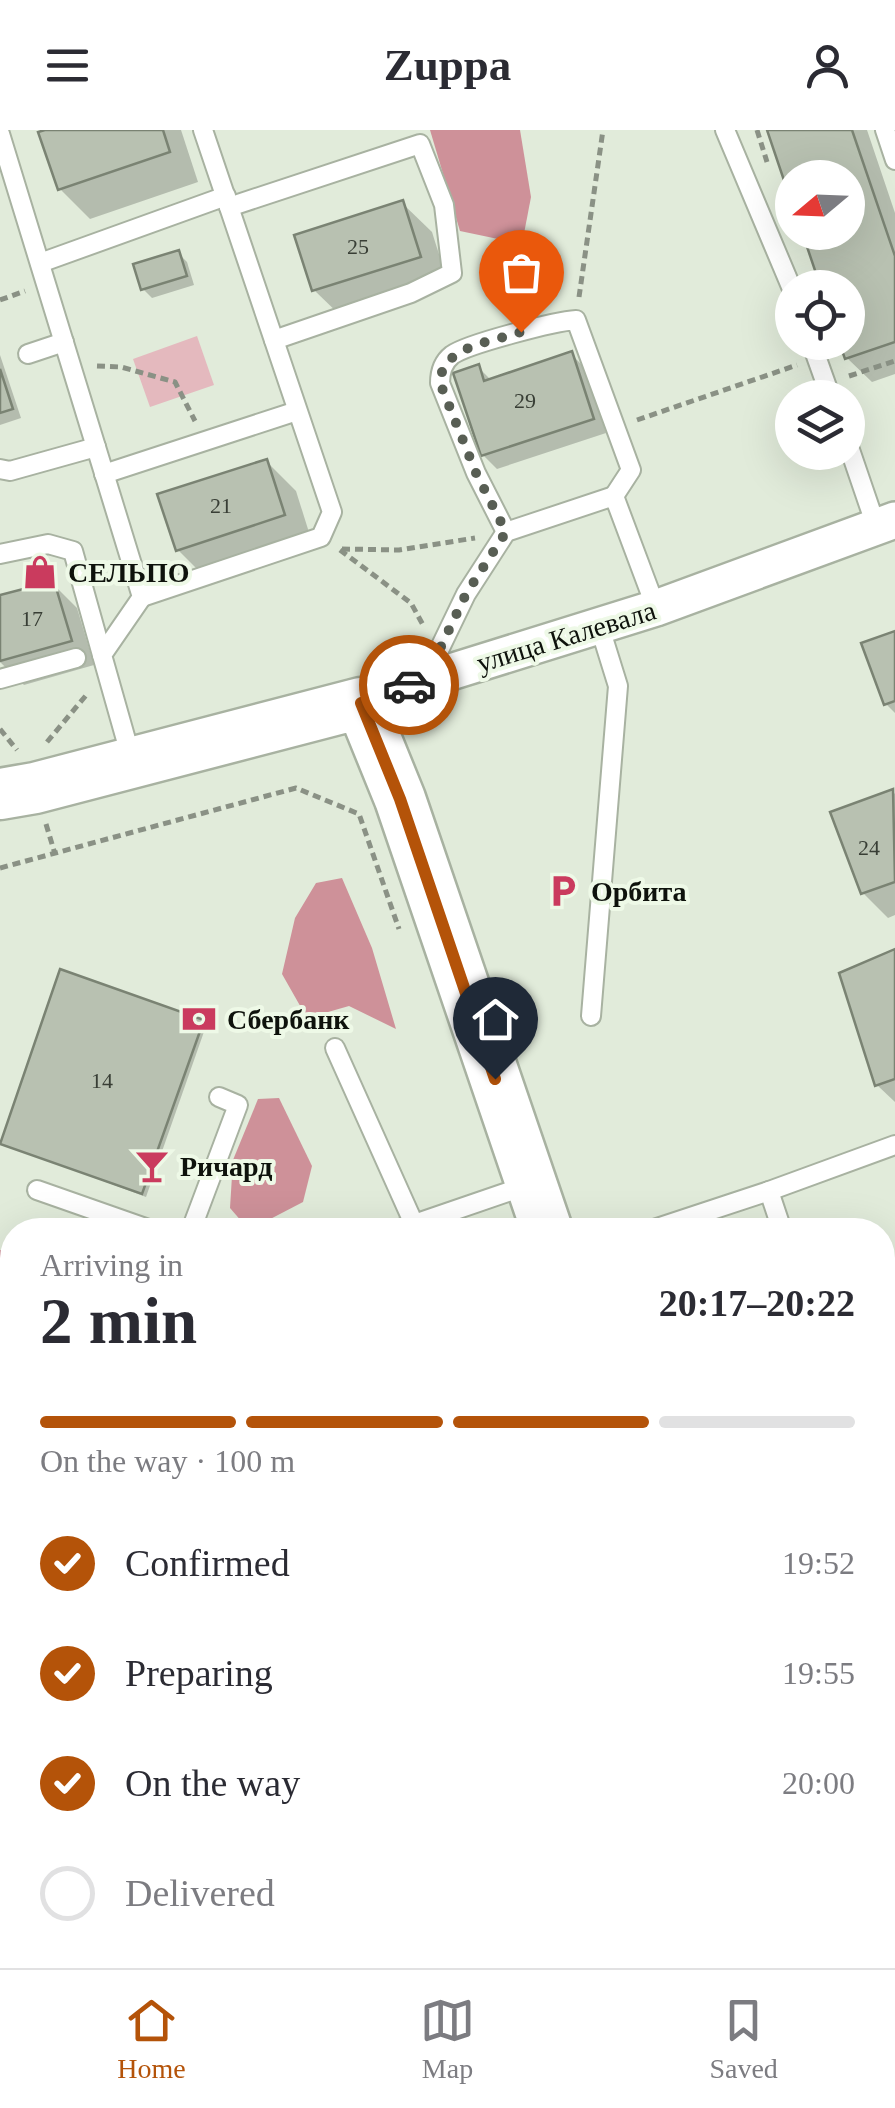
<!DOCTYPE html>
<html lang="en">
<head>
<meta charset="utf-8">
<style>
  :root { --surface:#fff; --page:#f7f7f7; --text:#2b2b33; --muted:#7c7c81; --line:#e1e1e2; --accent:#b45309 }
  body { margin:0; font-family:"Times New Roman",serif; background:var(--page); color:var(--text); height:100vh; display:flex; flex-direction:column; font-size:38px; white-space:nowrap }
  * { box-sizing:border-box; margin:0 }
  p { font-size:32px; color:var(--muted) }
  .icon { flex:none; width:55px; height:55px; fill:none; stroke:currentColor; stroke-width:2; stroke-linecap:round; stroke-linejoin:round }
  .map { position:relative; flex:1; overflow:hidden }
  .details { position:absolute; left:0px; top:1088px; width:895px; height:752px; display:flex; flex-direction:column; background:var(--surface); border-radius:40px 40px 0 0; box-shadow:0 10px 40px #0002 }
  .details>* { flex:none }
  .needle { width:65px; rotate:251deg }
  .fabs { position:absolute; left:775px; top:30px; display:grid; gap:20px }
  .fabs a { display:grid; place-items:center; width:90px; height:90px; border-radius:50%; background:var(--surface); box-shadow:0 10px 40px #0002; font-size:50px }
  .pin { position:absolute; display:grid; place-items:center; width:85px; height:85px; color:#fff; margin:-102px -42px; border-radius:50% 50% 50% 0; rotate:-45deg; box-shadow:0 0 10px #0007 }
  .pin .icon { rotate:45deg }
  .courier { position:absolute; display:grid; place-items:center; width:100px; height:100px; margin:-50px; border:8px solid #b45309; border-radius:50%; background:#fff; color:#222; box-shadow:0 2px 12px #0007 }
  .overview em { font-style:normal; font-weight:700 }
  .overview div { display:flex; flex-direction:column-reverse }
  .overview { display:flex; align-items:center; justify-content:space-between; height:170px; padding:0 40px }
  h1 { font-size:65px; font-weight:700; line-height:75px }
  .bar { display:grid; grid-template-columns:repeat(4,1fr); gap:15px 10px; align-content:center; height:120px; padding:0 40px }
  .bar i { height:12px; border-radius:8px; background:var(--line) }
  .bar .active { background:var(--accent) }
  .bar p { grid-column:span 4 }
  ol { padding:0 40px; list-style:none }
  li { display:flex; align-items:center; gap:30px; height:110px }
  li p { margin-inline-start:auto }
  li .icon { padding:10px; border-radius:50%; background:var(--accent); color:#fff; stroke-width:4 }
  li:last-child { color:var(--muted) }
  li i { width:55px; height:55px; border:5px solid var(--line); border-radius:50% }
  header { display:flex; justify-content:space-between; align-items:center; height:130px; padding:0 40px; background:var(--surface); font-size:45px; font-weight:700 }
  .tabs { display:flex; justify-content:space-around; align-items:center; height:140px; border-top:2px solid var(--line); background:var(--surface); font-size:28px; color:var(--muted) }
  .tabs a { display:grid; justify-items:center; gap:5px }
  .tabs .active { color:var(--accent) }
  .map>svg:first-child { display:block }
</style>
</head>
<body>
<header><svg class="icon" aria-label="menu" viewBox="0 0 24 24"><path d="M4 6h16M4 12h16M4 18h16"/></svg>Zuppa<svg class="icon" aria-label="person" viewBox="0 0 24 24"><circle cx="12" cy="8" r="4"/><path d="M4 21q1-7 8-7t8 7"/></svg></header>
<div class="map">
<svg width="895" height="1838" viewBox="0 0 895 1838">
  <rect width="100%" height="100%" fill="#e1ebda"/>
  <g fill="#e4b9be">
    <polygon points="197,206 214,255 150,277 133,229"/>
    <path d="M0 1682C14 1697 18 1748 12 1768 11 1775 4 1783 0 1789Z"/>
  </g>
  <g fill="#ce9199">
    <polygon points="430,0 520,0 531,67 522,114 460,101"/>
    <polygon points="342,748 372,818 396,899 349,876 307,888 282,844 295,788 316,753"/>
    <polygon points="279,968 312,1036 303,1072 249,1100 230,1078 233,1030 258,969"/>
    <polygon points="0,1120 12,1120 10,1239 0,1236"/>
    <polygon points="623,1828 732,1828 738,1838 625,1838"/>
  </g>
  <g fill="#0003">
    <polygon points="53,0 181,0 198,52 90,89 60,59"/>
    <polygon points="770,0 867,0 895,83 895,244 872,252 847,228 848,48 792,48 792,66"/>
    <polygon points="402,73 432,102 449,156 344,189 314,160"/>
    <polygon points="178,123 187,132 194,155 152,168 143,159"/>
    <polygon points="571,224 585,238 606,303 497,339 483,325 478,237 492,251"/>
    <polygon points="0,225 21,288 0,295"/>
    <polygon points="266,331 296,361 313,415 207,449 178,420"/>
    <polygon points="53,454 77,478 94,535 24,555 0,532 0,468"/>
    <polygon points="895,503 895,583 886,574"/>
    <polygon points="892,661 895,664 895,785 888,788 863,763"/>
    <polygon points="895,822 895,972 877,955"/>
    <polygon points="202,892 206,896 146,1067 2,1013"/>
    <polygon points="885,1130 895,1140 893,1262 882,1252"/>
    <polygon points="293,1828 364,1828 367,1838 297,1838"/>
  </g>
  <g fill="#b8c1b1" stroke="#7a8373" stroke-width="2.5">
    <polygon points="45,0 163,0 170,22 58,60 38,2"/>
    <polygon points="767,0 852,0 895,126 895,212 845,229 839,212 848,212 848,158 821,158 802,102 848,102 848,48 792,48 792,74"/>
    <polygon points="403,70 421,127 312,161 294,105"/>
    <polygon points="179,120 187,146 141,160 133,134"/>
    <polygon points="572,221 594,289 481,326 453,243 479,234 484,251"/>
    <polygon points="0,239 13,279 0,283"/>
    <polygon points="267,329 285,385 176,421 157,364"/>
    <polygon points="54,451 72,511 0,531 0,465"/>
    <polygon points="895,501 895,571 884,575 861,513"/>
    <polygon points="893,659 895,752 861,764 830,682"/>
    <polygon points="895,819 895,949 875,956 839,843"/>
    <polygon points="60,839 204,890 142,1064 0,1014"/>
    <polygon points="885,1127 895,1155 895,1242 882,1247 882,1128"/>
    <polygon points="895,1707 895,1838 883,1838 879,1828 882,1828 882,1711"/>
    <polygon points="290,1828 350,1828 353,1838 294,1838"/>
  </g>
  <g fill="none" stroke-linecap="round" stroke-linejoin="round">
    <g stroke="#a8b2a1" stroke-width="22">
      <g id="service">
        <polyline points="725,0 792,159"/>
        <polyline points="885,0 895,30"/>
        <polyline points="0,4 142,467 102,525 132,631"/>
        <polyline points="229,77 420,14 444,75 452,143 411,163 274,210"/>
        <polyline points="40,133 226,66"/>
        <polyline points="811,212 831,268"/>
        <polyline points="28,224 64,212"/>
        <polyline points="848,314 876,396"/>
        <polyline points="0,339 10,341 96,317"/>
        <polyline points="104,344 297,281"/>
        <path d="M506 402 476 343 440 253C440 242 443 232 452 225 467 214 556 191 576 190L631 340 614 366"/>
        <polyline points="0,424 48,414 73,421 102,525"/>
        <polyline points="142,467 321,407 332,382 203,0"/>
        <polyline points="0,549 76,528"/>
        <polyline points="425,549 466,464 506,402 614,366 656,478"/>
        <polyline points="591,886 618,556 600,498"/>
        <polyline points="335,918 414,1094"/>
        <polyline points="37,1060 151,1100"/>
        <polyline points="769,1061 895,1015"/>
        <polyline points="191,1100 238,975 219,967"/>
        <polyline points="397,1100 531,1054"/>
        <polyline points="651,1100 769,1061 782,1100"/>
        <polyline points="882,1318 895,1314"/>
        <polyline points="882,1391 895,1428"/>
        <polyline points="0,1552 12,1568"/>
        <polyline points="218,1828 227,1838"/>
        <polyline points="425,1838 450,1828"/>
      </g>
    </g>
    <g stroke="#a8b2a1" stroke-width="40">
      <polyline id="minor" points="361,573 425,550 656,478 895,390"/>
    </g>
    <g stroke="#a8b2a1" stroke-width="55">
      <g id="secondary">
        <polyline points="0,664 35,658 361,573 400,669 547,1100"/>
        <polyline points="796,1828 800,1838"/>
      </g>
    </g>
    <g stroke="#8a9185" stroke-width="5" stroke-dasharray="8 5" stroke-linecap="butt">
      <polyline points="757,0 767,32"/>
      <polyline points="579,167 603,0"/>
      <polyline points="0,170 25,161"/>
      <polyline points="97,236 121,237 175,252 195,291"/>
      <polyline points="849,246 895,231"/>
      <polyline points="637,290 797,235"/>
      <polyline points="342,419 399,420 475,408"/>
      <polyline points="340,420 411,473 423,495"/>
      <polyline points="0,599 17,620"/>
      <polyline points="47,612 88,563"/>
      <polyline points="46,694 55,724"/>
      <polyline points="0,738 296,658 359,684 399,799"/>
      <polyline points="0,1466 12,1458"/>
    </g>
    <use href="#service" stroke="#fff" stroke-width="18"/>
    <use href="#minor" stroke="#fff" stroke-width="35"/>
    <use href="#secondary" stroke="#fff" stroke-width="50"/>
  </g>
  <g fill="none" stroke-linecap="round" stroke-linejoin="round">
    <path stroke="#585e54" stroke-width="10" stroke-dasharray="0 18" d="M409 555 425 550 466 464 506 402 476 343 440 253C441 216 492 212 521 202"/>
    <polyline stroke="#b45309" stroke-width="12" points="409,555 361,573 400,669 495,949"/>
  </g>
  <defs>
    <g id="shop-bare" transform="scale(2.7)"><path d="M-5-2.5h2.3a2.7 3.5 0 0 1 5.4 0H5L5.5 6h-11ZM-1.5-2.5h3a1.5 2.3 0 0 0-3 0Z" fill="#ca3b5e" stroke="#eef9e7" stroke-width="2.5" paint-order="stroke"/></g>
    <g id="parking-bare" transform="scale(2.7)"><path d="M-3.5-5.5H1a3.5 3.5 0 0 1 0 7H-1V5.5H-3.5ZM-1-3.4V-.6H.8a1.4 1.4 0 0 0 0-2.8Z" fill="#ca3b5e" stroke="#eef9e7" stroke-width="2.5" paint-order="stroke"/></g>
    <g id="bank-bare" transform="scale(2.7)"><path d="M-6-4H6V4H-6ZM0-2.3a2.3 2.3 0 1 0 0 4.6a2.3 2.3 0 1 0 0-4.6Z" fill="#ca3b5e" stroke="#eef9e7" stroke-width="2.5" paint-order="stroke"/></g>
    <g id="bar-bare" transform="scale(2.7)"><path d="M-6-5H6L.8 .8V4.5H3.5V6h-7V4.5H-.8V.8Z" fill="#ca3b5e" stroke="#eef9e7" stroke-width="2.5" paint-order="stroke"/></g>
  </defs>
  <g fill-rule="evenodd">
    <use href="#shop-bare" x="40" y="442"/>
    <use href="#parking-bare" x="563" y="761"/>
    <use href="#bank-bare" x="199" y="889"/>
    <use href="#bar-bare" x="152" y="1036"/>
  </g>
  <g text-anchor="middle" stroke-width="8" stroke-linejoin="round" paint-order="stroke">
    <g font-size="22" fill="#383e35">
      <text x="358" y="124">25</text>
      <text x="525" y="278">29</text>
      <text x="221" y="383">21</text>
      <text x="32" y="496">17</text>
      <text x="869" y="725">24</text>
      <text x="102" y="958">14</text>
    </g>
    <g font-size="28" font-weight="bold" fill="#0e120c" stroke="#eef9e7" text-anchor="start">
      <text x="68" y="452">СЕЛЬПО</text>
      <text x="591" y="771">Орбита</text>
      <text x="227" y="899">Сбербанк</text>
      <text x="180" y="1046">Ричард</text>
    </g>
    <g font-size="28" fill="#0e120c" stroke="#eef9e7">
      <text transform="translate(566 506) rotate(-17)" y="10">улица Калевала</text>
    </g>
  </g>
</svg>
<div class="fabs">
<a><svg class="needle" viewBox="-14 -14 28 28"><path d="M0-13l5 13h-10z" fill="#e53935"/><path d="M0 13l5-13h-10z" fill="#7c7c81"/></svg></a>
<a><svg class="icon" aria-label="locate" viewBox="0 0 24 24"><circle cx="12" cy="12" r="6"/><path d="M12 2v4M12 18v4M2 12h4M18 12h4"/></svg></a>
<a><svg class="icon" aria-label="layers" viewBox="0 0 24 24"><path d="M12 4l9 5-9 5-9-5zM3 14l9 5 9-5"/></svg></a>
</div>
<div class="pin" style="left:521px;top:202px;background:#ea580c"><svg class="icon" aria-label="bag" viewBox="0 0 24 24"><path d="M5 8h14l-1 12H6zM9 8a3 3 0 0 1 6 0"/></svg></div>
<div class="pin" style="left:495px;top:949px;background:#1f2937"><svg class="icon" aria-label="home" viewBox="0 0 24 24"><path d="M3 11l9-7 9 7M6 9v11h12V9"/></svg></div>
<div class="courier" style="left:409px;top:555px"><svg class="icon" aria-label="car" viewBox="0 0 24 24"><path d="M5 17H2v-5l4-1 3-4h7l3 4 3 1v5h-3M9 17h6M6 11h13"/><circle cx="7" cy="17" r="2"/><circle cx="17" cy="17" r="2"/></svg></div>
<section class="details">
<div class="overview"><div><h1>2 min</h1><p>Arriving in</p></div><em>20:17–20:22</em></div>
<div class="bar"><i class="active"></i><i class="active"></i><i class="active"></i><i></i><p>On the way · 100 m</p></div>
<ol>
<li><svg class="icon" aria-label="check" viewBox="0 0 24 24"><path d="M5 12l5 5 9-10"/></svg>Confirmed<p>19:52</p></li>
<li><svg class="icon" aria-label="check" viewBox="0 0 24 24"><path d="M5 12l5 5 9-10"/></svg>Preparing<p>19:55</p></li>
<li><svg class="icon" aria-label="check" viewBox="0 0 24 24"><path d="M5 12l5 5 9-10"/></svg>On the way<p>20:00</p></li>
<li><i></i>Delivered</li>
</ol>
</section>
</div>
<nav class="tabs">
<a class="active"><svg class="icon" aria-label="home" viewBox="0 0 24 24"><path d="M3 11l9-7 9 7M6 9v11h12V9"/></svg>Home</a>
<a><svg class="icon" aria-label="map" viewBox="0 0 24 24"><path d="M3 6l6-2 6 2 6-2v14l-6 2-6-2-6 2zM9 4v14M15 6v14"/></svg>Map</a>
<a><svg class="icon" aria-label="saved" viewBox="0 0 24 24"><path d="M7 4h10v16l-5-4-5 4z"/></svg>Saved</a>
</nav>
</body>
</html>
